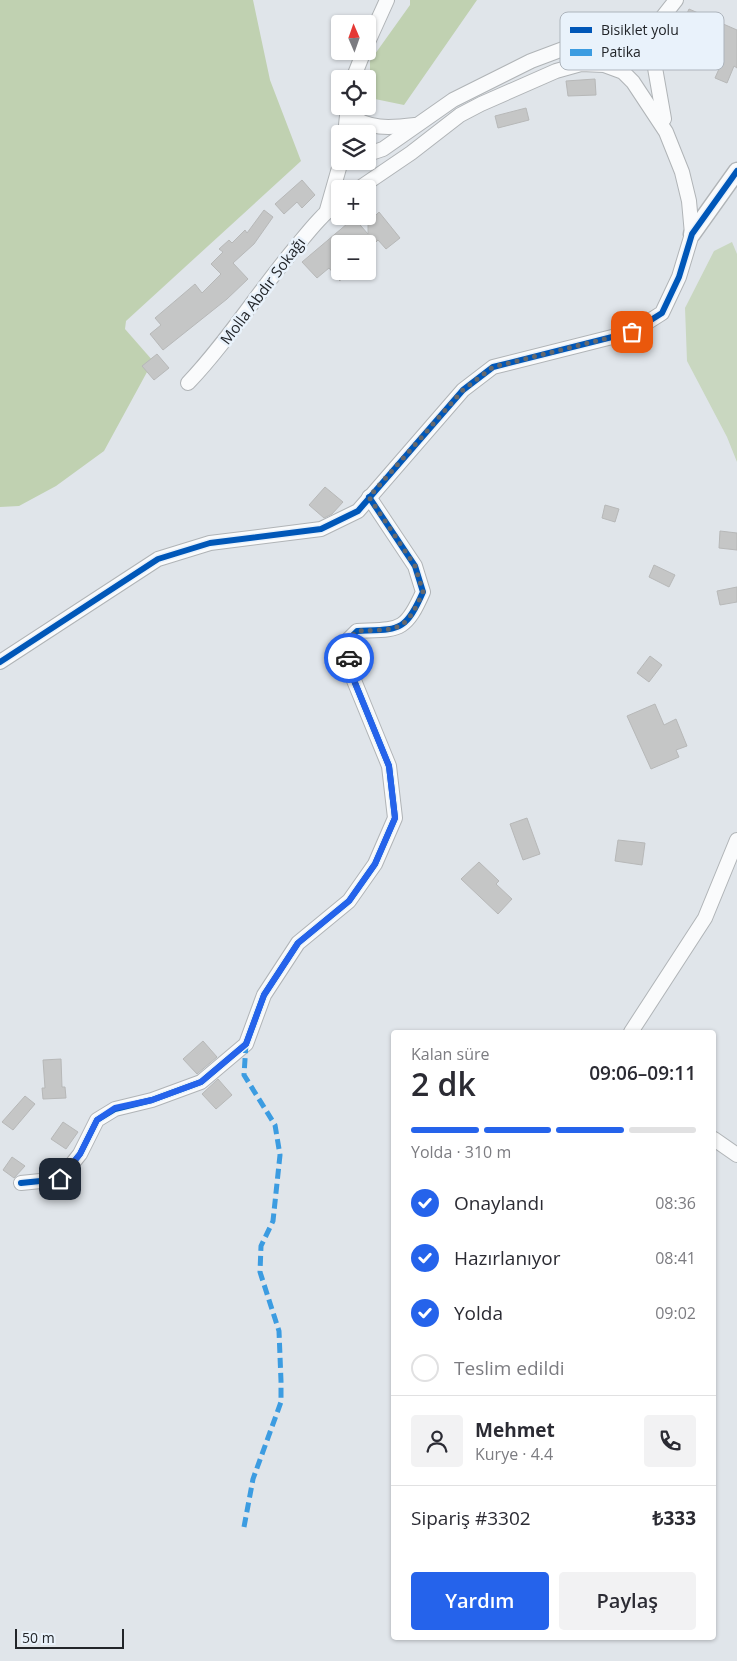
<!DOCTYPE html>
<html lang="tr">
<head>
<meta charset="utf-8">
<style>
  :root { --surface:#fff; --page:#f2f2f3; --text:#2b2b33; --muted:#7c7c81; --line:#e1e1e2; --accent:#2563eb }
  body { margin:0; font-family:"Open Sans",sans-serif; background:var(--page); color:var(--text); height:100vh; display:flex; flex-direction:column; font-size:19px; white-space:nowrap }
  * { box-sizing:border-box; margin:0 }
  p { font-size:16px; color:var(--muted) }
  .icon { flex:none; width:28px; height:28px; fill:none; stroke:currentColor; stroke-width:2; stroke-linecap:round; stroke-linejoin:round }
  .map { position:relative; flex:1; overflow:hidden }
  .side { position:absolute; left:391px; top:1030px; width:325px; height:610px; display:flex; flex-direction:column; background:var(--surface); border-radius:5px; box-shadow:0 1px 4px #0004 }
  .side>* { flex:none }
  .needle { width:32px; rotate:358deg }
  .buttons { position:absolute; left:331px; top:15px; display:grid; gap:10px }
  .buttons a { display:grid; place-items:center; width:45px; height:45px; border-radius:5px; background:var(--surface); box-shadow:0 1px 4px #0004; font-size:25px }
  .scale { position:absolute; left:15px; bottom:12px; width:109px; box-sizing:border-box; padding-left:5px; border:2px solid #222529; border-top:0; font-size:14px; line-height:18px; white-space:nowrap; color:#222529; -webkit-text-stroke:4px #e9f2fb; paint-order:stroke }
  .pin { position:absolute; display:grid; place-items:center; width:42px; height:42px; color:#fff; margin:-21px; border-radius:10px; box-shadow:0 2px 8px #0006 }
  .courier { position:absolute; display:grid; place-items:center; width:50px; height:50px; margin:-25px; border:4px solid #2563eb; border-radius:50%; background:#fff; color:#222; box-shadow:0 1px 6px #0007 }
  .headline em { font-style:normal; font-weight:600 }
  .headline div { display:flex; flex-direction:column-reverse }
  .headline { display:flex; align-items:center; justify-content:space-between; height:85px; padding:0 20px }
  h1 { font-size:32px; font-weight:600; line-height:38px }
  .bar { display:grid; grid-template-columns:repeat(4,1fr); gap:8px 5px; align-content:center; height:60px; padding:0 20px }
  .bar i { height:6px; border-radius:4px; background:var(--line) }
  .bar .selected { background:var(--accent) }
  .bar p { grid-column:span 4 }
  .line { display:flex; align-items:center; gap:12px; padding:0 20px; border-top:1px solid var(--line) }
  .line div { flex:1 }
  .round { display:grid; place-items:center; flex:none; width:52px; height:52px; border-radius:5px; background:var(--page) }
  ol { padding:0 20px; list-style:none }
  li { display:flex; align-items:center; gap:15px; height:55px }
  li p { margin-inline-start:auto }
  li .icon { padding:5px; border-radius:50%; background:var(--accent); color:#fff; stroke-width:4 }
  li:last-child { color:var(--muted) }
  li i { width:28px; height:28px; border:2px solid var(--line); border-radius:50% }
  .cta { display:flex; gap:10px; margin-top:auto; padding:10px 20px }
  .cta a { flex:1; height:58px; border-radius:5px; background:var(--accent); color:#fff; font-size:20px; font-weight:600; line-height:58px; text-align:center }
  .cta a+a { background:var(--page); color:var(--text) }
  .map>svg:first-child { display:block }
</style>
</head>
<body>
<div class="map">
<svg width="737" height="1661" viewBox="0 0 737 1661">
  <rect width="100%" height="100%" fill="#e0e5ea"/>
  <polygon fill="#c9d7c0" points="732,242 737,254 737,462 727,437 687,361 685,308 714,251"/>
  <g fill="#c0d1b1">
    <polygon points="0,0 253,0 270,80 301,161 126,321 125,329 153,361 104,451 56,486 19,506 0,507"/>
    <polygon points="410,0 477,0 404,105 370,98 370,61 410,5"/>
  </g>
  <g fill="#c5c6c6" stroke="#b7b8b8">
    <polygon points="689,9 737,30 737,68 734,66 727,83 715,78 722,62 692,50 688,60 669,53"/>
    <polygon points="595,79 596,95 568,96 566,81"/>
    <polygon points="526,108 529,120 498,128 495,116"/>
    <polygon points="302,180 315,195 302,208 297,202 284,214 275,204"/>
    <polygon points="368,207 375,216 379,212 400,238 386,249 378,240 368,250 368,244 340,244 340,281 329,268 317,278 302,262 354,218 368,234"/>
    <polygon points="264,210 273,217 254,244 233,263 248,279 227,299 163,350 150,334 161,325 155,318 195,284 202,293 221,274 211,264 223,252 219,249 229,240 232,243 245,230 247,233"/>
    <polygon points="157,354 169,368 154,380 142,366"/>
    <polygon points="325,487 343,502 332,514 324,518 309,505"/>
    <polygon points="605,505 619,509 615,522 602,518"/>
    <polygon points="720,531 737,533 737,550 719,548"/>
    <polygon points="654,565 675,575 669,587 649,577"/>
    <polygon points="737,587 737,602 720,605 717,591"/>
    <polygon points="650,656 662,665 649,682 637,673"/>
    <polygon points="655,704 664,725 676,719 687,746 676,750 679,757 651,769 627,716"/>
    <polygon points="527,818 540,854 523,860 510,824"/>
    <polygon points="618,840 645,843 642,865 615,861"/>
    <polygon points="479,862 499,881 496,884 512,899 498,914 461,879"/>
    <polygon points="203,1041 217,1057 197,1074 183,1059"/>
    <polygon points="61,1059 62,1087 65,1087 66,1098 43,1099 42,1088 45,1088 43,1060"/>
    <polygon points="218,1079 232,1095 216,1109 202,1094"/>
    <polygon points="25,1096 35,1104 13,1130 2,1122"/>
    <polygon points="63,1122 78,1132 66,1149 51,1139"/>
    <polygon points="12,1157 25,1166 14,1178 3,1170"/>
  </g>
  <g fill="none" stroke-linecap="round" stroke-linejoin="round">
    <g stroke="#b0b4b7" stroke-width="16">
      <g id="minor">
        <polyline points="368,42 387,0"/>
        <polyline points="353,79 364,51"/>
        <path d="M347 113C368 130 390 128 415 125"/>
        <polyline points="664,119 651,45 654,28 676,0"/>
        <polyline points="345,134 348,107"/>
        <polyline points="368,154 383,149 453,100 531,61 563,49 651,38"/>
        <polyline points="327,210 341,161"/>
        <path d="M188 383C228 341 258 292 295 248 309 231 322 214 340 201"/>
        <polyline points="0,662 158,559 210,543 321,529 358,511 463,390 493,367 632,332 662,313 679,277 692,234 689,201 682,172 666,132 633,82 623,72 604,65 581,64 556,71 481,104 460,115 411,153 358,189"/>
        <polyline points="631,1032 705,918 737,840"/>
        <polyline points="714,1139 737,1155"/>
        <path d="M21 1183 60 1179 80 1154 97 1120 115 1109 152 1100 201 1082 246 1044 264 995 298 943 349 901 375 864 395 818 389 766 353 678 346 642 357 631C399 629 405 633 423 592L415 566 369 497"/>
      </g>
    </g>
    <g stroke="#b0b4b7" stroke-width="19">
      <polyline id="tertiary" points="692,234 737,171"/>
    </g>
    <use href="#minor" stroke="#fafbfc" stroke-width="14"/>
    <use href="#tertiary" stroke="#fafbfc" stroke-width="16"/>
    <polyline stroke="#3c9ce1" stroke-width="5" stroke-dasharray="10 5" stroke-linecap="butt" points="244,1527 253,1479 281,1402 281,1381 279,1331 260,1272 261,1246 273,1221 280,1155 275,1125 244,1075 246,1044"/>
    <g stroke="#e9f2fb" stroke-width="9">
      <g id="cycleway">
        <polyline points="0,662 158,559 210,543 321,529 358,511 463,390 493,367 632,332 662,313 679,277 692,234 737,171"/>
        <path d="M21 1183 60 1179 80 1154 97 1120 115 1109 152 1100 201 1082 246 1044 264 995 298 943 349 901 375 864 395 818 389 766 353 678 346 642 357 631C399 629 405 633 423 592L415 566 369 497"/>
      </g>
    </g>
    <use href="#cycleway" stroke="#0057b8" stroke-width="6"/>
  </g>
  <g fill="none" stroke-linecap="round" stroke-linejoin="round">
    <path stroke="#64686d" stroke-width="5" stroke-dasharray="0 9" d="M349 658 346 642 357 631C399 629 405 633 423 592L415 566 369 497 463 390 493 367 632 332"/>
    <polyline stroke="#2563eb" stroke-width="6" points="60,1179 80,1154 97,1120 115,1108 152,1100 201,1082 246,1044 264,995 298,943 349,901 375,864 395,818 389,766 353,678 349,658"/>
  </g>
  <g text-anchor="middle" stroke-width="5" stroke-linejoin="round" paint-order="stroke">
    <g font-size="15" fill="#222529" stroke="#e9f2fb">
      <text transform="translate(263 291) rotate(-53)" y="5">Molla Abdır Sokağı</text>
    </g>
  </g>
  <rect x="560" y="12" width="164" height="58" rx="8" fill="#e9f2fb" stroke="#adb4bc" stroke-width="1"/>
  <rect x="570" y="27" width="22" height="6" fill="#0057b8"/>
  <rect x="570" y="49" width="22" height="7" fill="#3c9ce1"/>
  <g font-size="14" fill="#222529">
    <text x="601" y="35">Bisiklet yolu</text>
    <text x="601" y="57">Patika</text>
  </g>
</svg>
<div class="buttons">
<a><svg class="needle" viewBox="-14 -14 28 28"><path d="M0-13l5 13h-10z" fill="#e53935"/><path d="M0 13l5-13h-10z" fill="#7c7c81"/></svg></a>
<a><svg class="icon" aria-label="locate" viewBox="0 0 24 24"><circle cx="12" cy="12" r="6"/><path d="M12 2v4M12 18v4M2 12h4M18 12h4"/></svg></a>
<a><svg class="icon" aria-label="layers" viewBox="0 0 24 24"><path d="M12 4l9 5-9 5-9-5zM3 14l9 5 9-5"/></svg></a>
<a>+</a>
<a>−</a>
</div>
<div class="scale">50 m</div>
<div class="pin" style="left:632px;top:332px;background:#ea580c"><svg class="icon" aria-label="bag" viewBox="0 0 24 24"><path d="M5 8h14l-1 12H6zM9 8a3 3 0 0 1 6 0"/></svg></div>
<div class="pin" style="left:60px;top:1179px;background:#1f2937"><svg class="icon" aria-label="home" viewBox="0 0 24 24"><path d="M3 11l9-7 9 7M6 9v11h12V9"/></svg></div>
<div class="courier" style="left:349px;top:658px"><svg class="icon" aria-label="car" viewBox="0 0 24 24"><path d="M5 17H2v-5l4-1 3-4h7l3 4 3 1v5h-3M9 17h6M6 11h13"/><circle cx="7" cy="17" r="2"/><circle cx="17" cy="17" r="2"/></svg></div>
<section class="side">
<div class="headline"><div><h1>2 dk</h1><p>Kalan süre</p></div><em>09:06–09:11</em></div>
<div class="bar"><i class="selected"></i><i class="selected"></i><i class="selected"></i><i></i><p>Yolda · 310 m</p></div>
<ol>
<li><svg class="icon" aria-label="check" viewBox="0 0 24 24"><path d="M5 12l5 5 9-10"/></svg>Onaylandı<p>08:36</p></li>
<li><svg class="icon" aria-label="check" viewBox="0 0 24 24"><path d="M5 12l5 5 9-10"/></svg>Hazırlanıyor<p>08:41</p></li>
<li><svg class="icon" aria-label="check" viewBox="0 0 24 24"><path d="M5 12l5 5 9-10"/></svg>Yolda<p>09:02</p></li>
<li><i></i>Teslim edildi</li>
</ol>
<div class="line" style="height:90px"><a class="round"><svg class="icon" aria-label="person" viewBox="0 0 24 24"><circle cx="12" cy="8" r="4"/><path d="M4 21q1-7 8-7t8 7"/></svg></a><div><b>Mehmet</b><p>Kurye · 4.4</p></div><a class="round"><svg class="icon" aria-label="phone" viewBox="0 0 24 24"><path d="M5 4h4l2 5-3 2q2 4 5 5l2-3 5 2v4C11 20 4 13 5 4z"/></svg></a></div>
<div class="line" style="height:65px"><div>Sipariş #3302</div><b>₺333</b></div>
<div class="cta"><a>Yardım</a><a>Paylaş</a></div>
</section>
</div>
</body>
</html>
